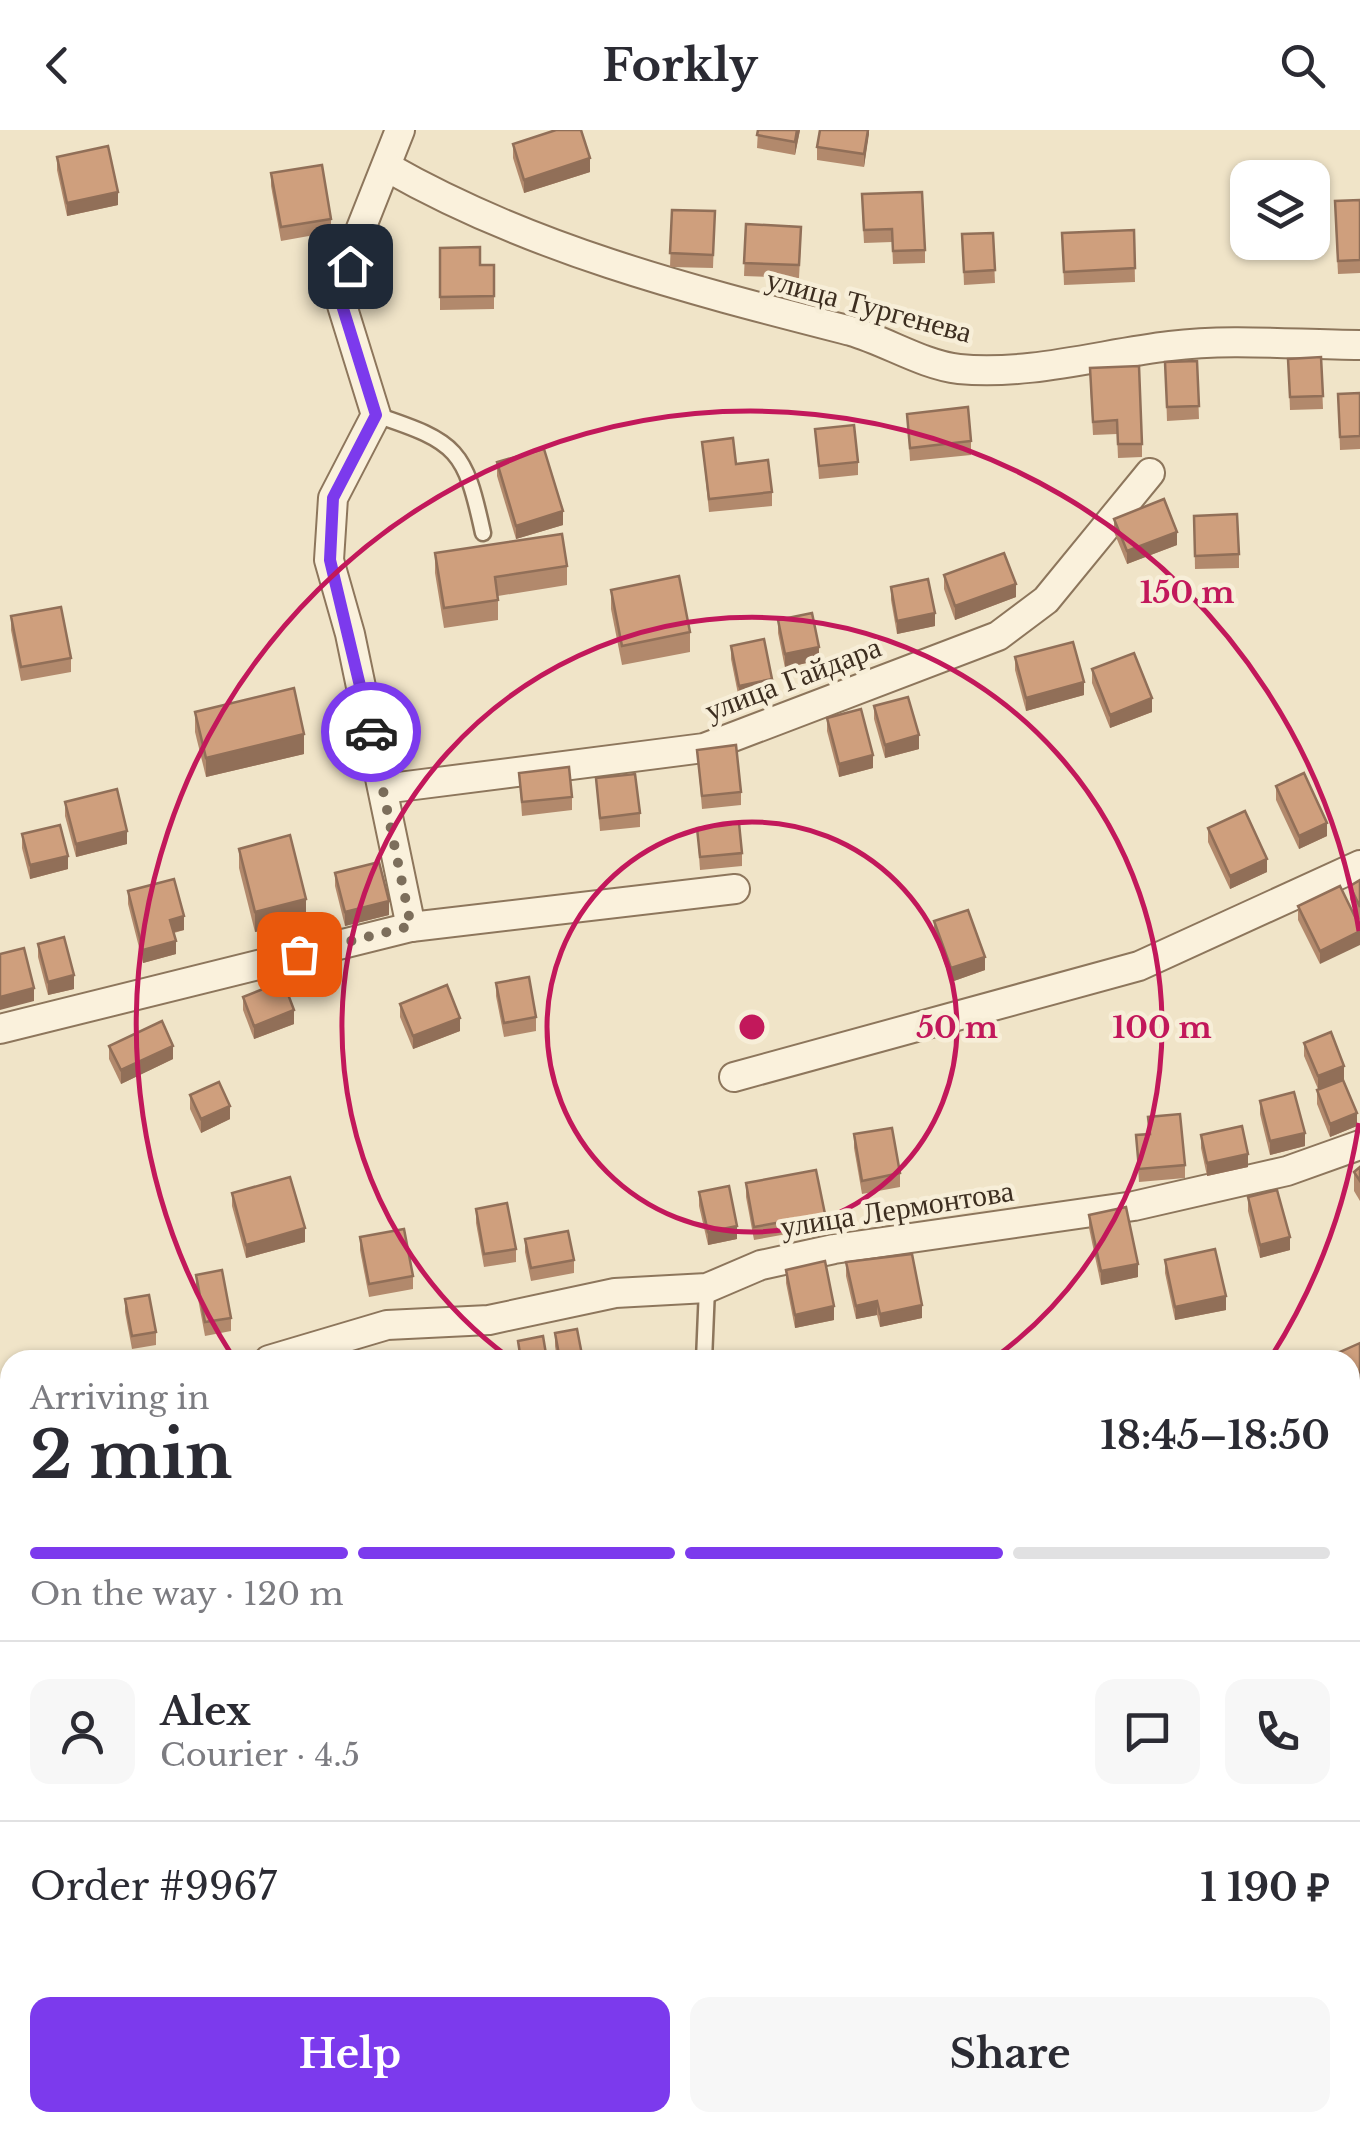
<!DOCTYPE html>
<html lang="en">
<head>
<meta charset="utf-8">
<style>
  :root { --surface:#fff; --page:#f7f7f7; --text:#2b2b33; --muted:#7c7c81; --line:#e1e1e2; --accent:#7c3aed }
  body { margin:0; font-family:"Libre Baskerville",serif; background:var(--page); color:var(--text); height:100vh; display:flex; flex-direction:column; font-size:38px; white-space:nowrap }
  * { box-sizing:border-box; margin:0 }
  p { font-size:32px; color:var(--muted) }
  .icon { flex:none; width:55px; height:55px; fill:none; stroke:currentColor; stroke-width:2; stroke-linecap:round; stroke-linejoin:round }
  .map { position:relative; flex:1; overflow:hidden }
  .side { position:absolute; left:0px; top:1220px; width:1360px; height:782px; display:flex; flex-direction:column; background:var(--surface); border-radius:30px 30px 0 0; box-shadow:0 2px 8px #0004 }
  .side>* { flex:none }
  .tools { position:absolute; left:1230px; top:30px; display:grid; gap:20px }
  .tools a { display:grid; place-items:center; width:100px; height:100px; border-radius:20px; background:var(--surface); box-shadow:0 2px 8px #0004; font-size:50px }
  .pin { position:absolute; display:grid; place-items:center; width:85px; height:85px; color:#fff; margin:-42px; border-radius:20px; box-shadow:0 5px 15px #0006 }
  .courier { position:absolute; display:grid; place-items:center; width:100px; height:100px; margin:-50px; border:8px solid #7c3aed; border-radius:50%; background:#fff; color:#222; box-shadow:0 2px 12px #0007 }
  .headline em { font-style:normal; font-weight:700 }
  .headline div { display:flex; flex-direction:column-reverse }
  .headline { display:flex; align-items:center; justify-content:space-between; height:170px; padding:0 30px }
  h1 { font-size:65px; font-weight:700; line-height:75px }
  .bar { display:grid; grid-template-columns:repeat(4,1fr); gap:15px 10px; align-content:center; height:120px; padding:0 30px }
  .bar i { height:12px; border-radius:8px; background:var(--line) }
  .bar .selected { background:var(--accent) }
  .bar p { grid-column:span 4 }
  .line { display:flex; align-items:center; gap:25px; padding:0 30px; border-top:2px solid var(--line) }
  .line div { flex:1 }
  .round { display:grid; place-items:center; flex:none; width:105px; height:105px; border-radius:20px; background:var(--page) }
  .button { display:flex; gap:20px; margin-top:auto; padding:20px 30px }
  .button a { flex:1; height:115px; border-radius:20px; background:var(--accent); color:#fff; font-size:40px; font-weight:700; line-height:115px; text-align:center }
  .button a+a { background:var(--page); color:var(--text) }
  header { display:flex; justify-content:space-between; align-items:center; height:130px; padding:0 30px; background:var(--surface); font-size:45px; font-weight:700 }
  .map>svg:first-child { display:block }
</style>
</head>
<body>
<header><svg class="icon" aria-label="back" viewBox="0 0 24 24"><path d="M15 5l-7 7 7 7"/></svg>Forkly<svg class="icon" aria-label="search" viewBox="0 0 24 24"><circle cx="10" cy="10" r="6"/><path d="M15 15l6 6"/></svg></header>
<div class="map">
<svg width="1360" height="2002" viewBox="0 0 1360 2002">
  <rect width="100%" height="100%" fill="#f0e4c8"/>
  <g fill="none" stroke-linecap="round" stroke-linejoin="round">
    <g stroke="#8d765c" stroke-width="19">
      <g id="service">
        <path d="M376 285C458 312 465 320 483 403"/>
        <polyline points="704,1230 707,1158"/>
        <polyline points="205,1992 211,2002"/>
      </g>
    </g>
    <g stroke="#8d765c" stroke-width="32">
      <g id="minor">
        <polyline points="400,0 360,101 341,172 376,285 333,368 329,430 350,504 411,797"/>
        <path d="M387 37C532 120 691 160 851 201 886 211 923 235 959 239 1028 246 1102 224 1170 216 1232 208 1298 215 1360 215"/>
        <polyline points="383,659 704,618 998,506 1046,470 1150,343"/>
        <polyline points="0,899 411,797 735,759"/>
        <polyline points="734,947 1139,836 1360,735"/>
        <polyline points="269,1230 387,1195 489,1190 615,1163 707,1158 761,1135 834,1119 1134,1076 1287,1041 1360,1015"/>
        <polyline points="0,1286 10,1316"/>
        <polyline points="0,1545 10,1543"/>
      </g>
    </g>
    <g stroke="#6f573f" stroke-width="45">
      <g id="secondary">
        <polyline points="1350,1897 1360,1895"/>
        <polyline points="824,2002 871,1992"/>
      </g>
    </g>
    <use href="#service" stroke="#faf1dc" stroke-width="14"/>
    <use href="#minor" stroke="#faf1dc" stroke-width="28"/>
    <use href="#secondary" stroke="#faf1dc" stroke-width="40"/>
  </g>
  <g fill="#b2896c">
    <polygon points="758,0 800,0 795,25 757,18"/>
    <polygon points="869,0 864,37 817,30 817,17"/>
    <polygon points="513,14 590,42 524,63 513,28"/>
    <polygon points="57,27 118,75 67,86 57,40"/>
    <polygon points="271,43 331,89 331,102 281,111 271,56"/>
    <polygon points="1360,70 1360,143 1338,144 1335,85"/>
    <polygon points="862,78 925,120 925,133 893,134 892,112 864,113"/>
    <polygon points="672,80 715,81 713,138 670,137"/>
    <polygon points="746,94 801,110 799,148 744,146"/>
    <polygon points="1134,100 1135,152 1064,155 1062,103"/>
    <polygon points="993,103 995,153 964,155 962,104"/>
    <polygon points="440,118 480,135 494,135 494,179 440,180"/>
    <polygon points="1321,227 1323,279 1290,280 1288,229"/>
    <polygon points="1197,231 1199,289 1167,291 1165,232"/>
    <polygon points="1090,252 1142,314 1142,327 1118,328 1117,304 1093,305"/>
    <polygon points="1360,263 1360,319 1340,320 1338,264"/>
    <polygon points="907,284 971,311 971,325 910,331"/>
    <polygon points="815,299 858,332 858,345 819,349"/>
    <polygon points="702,312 736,334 772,362 772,376 709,382"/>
    <polygon points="497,332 563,395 516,409 497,346"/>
    <polygon points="1194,386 1239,424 1239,438 1195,439"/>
    <polygon points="1114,389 1177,415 1127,434 1114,402"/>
    <polygon points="435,423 567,436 567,455 498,466 498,490 444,498 435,443"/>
    <polygon points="944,445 1016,467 955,490 944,459"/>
    <polygon points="891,457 935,496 897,504 891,470"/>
    <polygon points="611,460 690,502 690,522 622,535 611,479"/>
    <polygon points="11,486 71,528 71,542 21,551 11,500"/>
    <polygon points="778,490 819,530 785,538 778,503"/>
    <polygon points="731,516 772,562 739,569 731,529"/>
    <polygon points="1015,527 1084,565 1026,581 1015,540"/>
    <polygon points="1092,539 1152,582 1110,598 1092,553"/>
    <polygon points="874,576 919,619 885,628 874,589"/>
    <polygon points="195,582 304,624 206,647 195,602"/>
    <polygon points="827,588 873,638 839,647 827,601"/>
    <polygon points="697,620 741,662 741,675 702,679"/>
    <polygon points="519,643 572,667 572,680 522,686"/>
    <polygon points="596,648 640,683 640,697 600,701"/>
    <polygon points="1276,656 1327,706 1299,719 1276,670"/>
    <polygon points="65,672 127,714 76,727 65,686"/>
    <polygon points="697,698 742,723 742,736 700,740"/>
    <polygon points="1208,698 1267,742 1230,759 1208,712"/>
    <polygon points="22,704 68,739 30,749 22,718"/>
    <polygon points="239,719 306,789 255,802 239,738"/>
    <polygon points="335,743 389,785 345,796 335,756"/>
    <polygon points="1360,750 1360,791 1350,769 1350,756"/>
    <polygon points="1340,756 1320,834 1298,790 1298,776"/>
    <polygon points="128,761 184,800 174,803 176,824 143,833 128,774"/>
    <polygon points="934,791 985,840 951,852 934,804"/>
    <polygon points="38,814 74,859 48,865 38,827"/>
    <polygon points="496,853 536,887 536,901 504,907 496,866"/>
    <polygon points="243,867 294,894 254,909 243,880"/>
    <polygon points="400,874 460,901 413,919 400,887"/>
    <polygon points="1304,913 1344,949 1318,959 1304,926"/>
    <polygon points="109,916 173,929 121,954 109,929"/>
    <polygon points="1317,960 1357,996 1330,1007 1317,974"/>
    <polygon points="190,965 230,989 201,1003 190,979"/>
    <polygon points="1260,971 1305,1016 1270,1025 1260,984"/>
    <polygon points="1148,987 1185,1035 1185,1048 1139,1052 1136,1005 1148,1004"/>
    <polygon points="854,1004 900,1043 900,1057 862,1064 854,1018"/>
    <polygon points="1201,1005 1248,1037 1207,1046 1201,1018"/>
    <polygon points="1360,1037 1360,1071 1354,1061 1354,1042"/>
    <polygon points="746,1053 825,1084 825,1097 754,1110 746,1067"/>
    <polygon points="699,1062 737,1109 708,1115 699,1076"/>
    <polygon points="232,1063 305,1112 246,1128 232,1076"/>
    <polygon points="1248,1067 1290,1120 1260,1128 1248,1081"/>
    <polygon points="476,1079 516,1119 516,1132 484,1137 476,1093"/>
    <polygon points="1089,1085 1138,1147 1101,1155 1089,1098"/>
    <polygon points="360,1107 413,1146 413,1159 369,1167 360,1120"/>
    <polygon points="525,1109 574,1130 574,1143 531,1151 525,1122"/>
    <polygon points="1165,1130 1226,1180 1175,1190 1165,1143"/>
    <polygon points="846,1132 922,1188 880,1197 877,1185 856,1189 846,1146"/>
    <polygon points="786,1140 834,1190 795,1198 786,1153"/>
    <polygon points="196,1145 231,1188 231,1201 205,1206 196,1158"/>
    <polygon points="125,1169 156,1202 156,1215 132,1219 125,1182"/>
    <polygon points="555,1203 583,1230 557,1230 555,1216"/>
    <polygon points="1360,1478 1360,1552 1350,1554 1350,1479"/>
    <polygon points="1360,1598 1360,1655 1354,1624 1354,1599"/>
    <polygon points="10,1619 10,1914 0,1852 0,1621"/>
    <polygon points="338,1992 515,1992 463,2002 340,2002"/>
  </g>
  <g fill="#916f58">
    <polygon points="797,0 800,0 795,25 795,12"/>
    <polygon points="868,0 869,0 869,4 864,37 864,24"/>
    <polygon points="590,28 590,42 524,63 524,50"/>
    <polygon points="118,62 118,75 67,86 67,73"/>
    <polygon points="563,381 563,395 516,409 516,396"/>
    <polygon points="1177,402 1177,415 1127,434 1127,421"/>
    <polygon points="1016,454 1016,467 955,490 955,476"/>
    <polygon points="935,483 935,496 897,504 897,491"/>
    <polygon points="819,517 819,530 785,538 785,524"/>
    <polygon points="772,549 772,562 739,569 739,556"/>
    <polygon points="1084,552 1084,565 1026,581 1026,568"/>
    <polygon points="1152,568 1152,582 1110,598 1110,585"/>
    <polygon points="304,604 304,624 206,647 206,628"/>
    <polygon points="919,605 919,619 885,628 885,615"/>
    <polygon points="873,625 873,638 839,647 839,634"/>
    <polygon points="1327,693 1327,706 1299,719 1299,706"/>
    <polygon points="127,701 127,714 76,727 76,714"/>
    <polygon points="68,726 68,739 30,749 30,735"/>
    <polygon points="1267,729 1267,742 1230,759 1230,746"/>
    <polygon points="306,769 306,789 255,802 255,782"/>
    <polygon points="389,771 389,785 345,796 345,782"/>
    <polygon points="184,786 184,800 170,803 170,790"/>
    <polygon points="1360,801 1360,815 1320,834 1320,821"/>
    <polygon points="176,811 176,824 143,833 143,820"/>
    <polygon points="985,827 985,840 951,852 951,838"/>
    <polygon points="74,845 74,859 48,865 48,852"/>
    <polygon points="34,858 34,871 0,880 0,867"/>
    <polygon points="294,880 294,894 254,909 254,896"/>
    <polygon points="460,888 460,901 413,919 413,906"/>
    <polygon points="173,916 173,929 121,954 121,940"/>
    <polygon points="1344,936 1344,949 1318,959 1318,946"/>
    <polygon points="230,976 230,989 201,1003 201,989"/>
    <polygon points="1357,983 1357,996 1330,1007 1330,994"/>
    <polygon points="1305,1003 1305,1016 1270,1025 1270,1011"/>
    <polygon points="1248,1024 1248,1037 1207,1046 1207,1033"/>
    <polygon points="737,1096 737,1109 708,1115 708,1102"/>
    <polygon points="305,1098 305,1112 246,1128 246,1115"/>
    <polygon points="1290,1107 1290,1120 1260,1128 1260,1115"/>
    <polygon points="1138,1134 1138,1147 1101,1155 1101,1141"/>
    <polygon points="1226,1166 1226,1180 1175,1190 1175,1177"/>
    <polygon points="877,1171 877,1185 856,1189 856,1176"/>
    <polygon points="922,1175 922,1188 880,1197 880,1184"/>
    <polygon points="834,1176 834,1190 795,1198 795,1185"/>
    <polygon points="1360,1265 1360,1272 1350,1276 1350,1270"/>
    <polygon points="1360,1986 1360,2002 1330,2002 1330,1993 1350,1992 1350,1988"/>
  </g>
  <g fill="#cf9f7d" stroke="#916f58" stroke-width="2.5">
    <polygon points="556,0 581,0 590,28 524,50 513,14"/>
    <polygon points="758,0 797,0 795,12 757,5"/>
    <polygon points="820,0 868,0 864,24 817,17"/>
    <polygon points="108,16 118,62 67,73 57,27"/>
    <polygon points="322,35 331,89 281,97 271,43"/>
    <polygon points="922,62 925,120 893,121 892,99 864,100 862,64"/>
    <polygon points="1360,70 1360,130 1338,131 1335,71"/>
    <polygon points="672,80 715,81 713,125 670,123"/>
    <polygon points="746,94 801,97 799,135 744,133"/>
    <polygon points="1134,100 1135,138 1064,142 1062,103"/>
    <polygon points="993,103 995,140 964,142 962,104"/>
    <polygon points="480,117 480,135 494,135 494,166 440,167 440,118"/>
    <polygon points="1321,227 1323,266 1290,267 1288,229"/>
    <polygon points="1197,231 1199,276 1167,277 1165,232"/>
    <polygon points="1139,236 1142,314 1118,314 1117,290 1093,292 1090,238"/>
    <polygon points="1360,263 1360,306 1340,307 1338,264"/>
    <polygon points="968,277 971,311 910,318 907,284"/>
    <polygon points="854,295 858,332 819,336 815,299"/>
    <polygon points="733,308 736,334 768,330 772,362 709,369 702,312"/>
    <polygon points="544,319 563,381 516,396 497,332"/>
    <polygon points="1164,369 1177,402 1127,421 1114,389"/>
    <polygon points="1237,384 1239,424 1195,426 1194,386"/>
    <polygon points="562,404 567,436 495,447 498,470 444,478 435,423"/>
    <polygon points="1004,423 1016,454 955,476 944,445"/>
    <polygon points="679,446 690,502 622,516 611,460"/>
    <polygon points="928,449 935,483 897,491 891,457"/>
    <polygon points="61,477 71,528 21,537 11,486"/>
    <polygon points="812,483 819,517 785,524 778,490"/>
    <polygon points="764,509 772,549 739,556 731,516"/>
    <polygon points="1073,512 1084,552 1026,568 1015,527"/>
    <polygon points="1134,523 1152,568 1110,585 1092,539"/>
    <polygon points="294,558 304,604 206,628 195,582"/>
    <polygon points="908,567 919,605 885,615 874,576"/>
    <polygon points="861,579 873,625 839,634 827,588"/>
    <polygon points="736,615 741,662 702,666 697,620"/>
    <polygon points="569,637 572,667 522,672 519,643"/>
    <polygon points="1304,643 1327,693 1299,706 1276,656"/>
    <polygon points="635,644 640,683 600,688 596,648"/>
    <polygon points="117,659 127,701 76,714 65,672"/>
    <polygon points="1245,681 1267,729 1230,746 1208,698"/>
    <polygon points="739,693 742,723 700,727 697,698"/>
    <polygon points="60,695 68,726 30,735 22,704"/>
    <polygon points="290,705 306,769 255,782 239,719"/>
    <polygon points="379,732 389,771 345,782 335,743"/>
    <polygon points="174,749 184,786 170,790 176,811 143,820 128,761"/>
    <polygon points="1360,750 1360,777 1350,756"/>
    <polygon points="1340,756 1360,797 1360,801 1320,821 1298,776"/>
    <polygon points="968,780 985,827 951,838 934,791"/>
    <polygon points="64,807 74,845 48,852 38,814"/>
    <polygon points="24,818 34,858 0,867 0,824"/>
    <polygon points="529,847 536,887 504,893 496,853"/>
    <polygon points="283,851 294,880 254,896 243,867"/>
    <polygon points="447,855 460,888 413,906 400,874"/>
    <polygon points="162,891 173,916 121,940 109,916"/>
    <polygon points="1331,902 1344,936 1318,946 1304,913"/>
    <polygon points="1343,950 1357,983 1330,994 1317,960"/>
    <polygon points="219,952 230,976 201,989 190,965"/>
    <polygon points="1294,962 1305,1003 1270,1011 1260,971"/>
    <polygon points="1180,984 1185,1035 1139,1039 1136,1005 1150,1004 1148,987"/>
    <polygon points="1242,996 1248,1024 1207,1033 1201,1005"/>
    <polygon points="892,998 900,1043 862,1051 854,1004"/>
    <polygon points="1360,1037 1360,1051 1354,1042"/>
    <polygon points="816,1040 825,1084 754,1097 746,1053"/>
    <polygon points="290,1047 305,1098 246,1115 232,1063"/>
    <polygon points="729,1056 737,1096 708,1102 699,1062"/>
    <polygon points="1277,1060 1290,1107 1260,1115 1248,1067"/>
    <polygon points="507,1073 516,1119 484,1124 476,1079"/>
    <polygon points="1126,1077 1138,1134 1101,1141 1089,1085"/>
    <polygon points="404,1099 413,1146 369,1154 360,1107"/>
    <polygon points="568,1101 574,1130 531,1138 525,1109"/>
    <polygon points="1215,1119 1226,1166 1175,1177 1165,1130"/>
    <polygon points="912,1124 922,1175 880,1184 877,1171 856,1176 846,1132"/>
    <polygon points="825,1131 834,1176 795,1185 786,1140"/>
    <polygon points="222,1140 231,1188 205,1192 196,1145"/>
    <polygon points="149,1165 156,1202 132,1206 125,1169"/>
    <polygon points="577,1199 583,1230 560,1230 555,1203"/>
    <polygon points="543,1206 547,1230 521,1230 518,1211"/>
    <polygon points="1360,1213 1360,1265 1350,1270 1350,1230 1322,1230"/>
    <polygon points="1360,1477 1360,1526 1350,1528 1350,1479"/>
    <polygon points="1360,1598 1360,1630 1354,1599"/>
    <polygon points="10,1619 10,1889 0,1826 0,1621"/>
    <polygon points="1360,1926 1360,1986 1350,1988 1350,1929"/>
    <polygon points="10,1978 10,1992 153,1992 155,2002 0,2002 0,1979"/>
    <polygon points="343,1992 374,1992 344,1998"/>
    <polygon points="1218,1992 1219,2002 1078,2002 1077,1993"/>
  </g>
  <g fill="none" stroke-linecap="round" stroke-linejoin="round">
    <polyline stroke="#7c6e5b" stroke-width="10" stroke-dasharray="0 18" points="299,824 411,796 371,602"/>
    <polyline stroke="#7c3aed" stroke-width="12" points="350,136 341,172 376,285 333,368 330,430 371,602"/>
  </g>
  <g fill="none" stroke="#c2185b" stroke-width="5">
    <circle cx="752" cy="897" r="205"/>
    <path d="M511 1229A410 410 0 1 1 993 1229"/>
    <path d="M1359 993A615 615 0 0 1 1271 1227M233 1227A615 615 0 1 1 1359 801"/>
  </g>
  <g text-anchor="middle" stroke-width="9" stroke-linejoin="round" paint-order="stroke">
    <g font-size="30" fill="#3d2e20" stroke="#f7eed8">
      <text transform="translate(869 176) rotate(15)" y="10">улица Тургенева</text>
      <text transform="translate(793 549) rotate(-21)" y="10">улица Гайдара</text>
      <text transform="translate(897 1079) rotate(-9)" y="10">улица Лермонтова</text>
    </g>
  </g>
  <circle cx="752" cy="897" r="15" fill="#c2185b" stroke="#f7eed8" stroke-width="5"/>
  <g font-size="30" text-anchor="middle" font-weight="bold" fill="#c2185b" stroke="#f7eed8" stroke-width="9" stroke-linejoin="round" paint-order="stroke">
    <text x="1187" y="473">150 m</text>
    <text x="957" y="908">50 m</text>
    <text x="1162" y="908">100 m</text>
  </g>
</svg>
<div class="tools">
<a><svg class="icon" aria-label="layers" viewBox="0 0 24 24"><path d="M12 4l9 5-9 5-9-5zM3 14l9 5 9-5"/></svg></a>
</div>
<div class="pin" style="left:299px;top:824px;background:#ea580c"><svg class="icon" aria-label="bag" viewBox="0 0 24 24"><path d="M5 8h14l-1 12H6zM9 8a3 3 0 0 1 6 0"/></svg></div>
<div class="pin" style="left:350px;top:136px;background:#1f2937"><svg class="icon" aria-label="home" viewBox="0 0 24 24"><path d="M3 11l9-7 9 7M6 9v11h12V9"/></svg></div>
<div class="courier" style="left:371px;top:602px"><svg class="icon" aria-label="car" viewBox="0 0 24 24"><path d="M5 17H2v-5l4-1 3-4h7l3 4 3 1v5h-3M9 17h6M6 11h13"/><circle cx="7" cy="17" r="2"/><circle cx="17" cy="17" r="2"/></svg></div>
<section class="side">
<div class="headline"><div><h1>2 min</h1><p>Arriving in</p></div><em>18:45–18:50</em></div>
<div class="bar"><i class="selected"></i><i class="selected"></i><i class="selected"></i><i></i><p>On the way · 120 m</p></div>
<div class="line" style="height:180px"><a class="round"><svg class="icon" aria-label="person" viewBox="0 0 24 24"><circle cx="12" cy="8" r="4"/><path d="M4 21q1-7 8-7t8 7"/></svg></a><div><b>Alex</b><p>Courier · 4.5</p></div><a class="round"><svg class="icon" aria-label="chat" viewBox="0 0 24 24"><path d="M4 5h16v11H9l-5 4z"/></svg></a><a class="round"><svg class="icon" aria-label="phone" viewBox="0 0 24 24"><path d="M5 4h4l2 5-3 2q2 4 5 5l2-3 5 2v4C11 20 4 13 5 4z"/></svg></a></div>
<div class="line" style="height:130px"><div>Order #9967</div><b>1 190 ₽</b></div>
<div class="button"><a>Help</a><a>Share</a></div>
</section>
</div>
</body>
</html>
